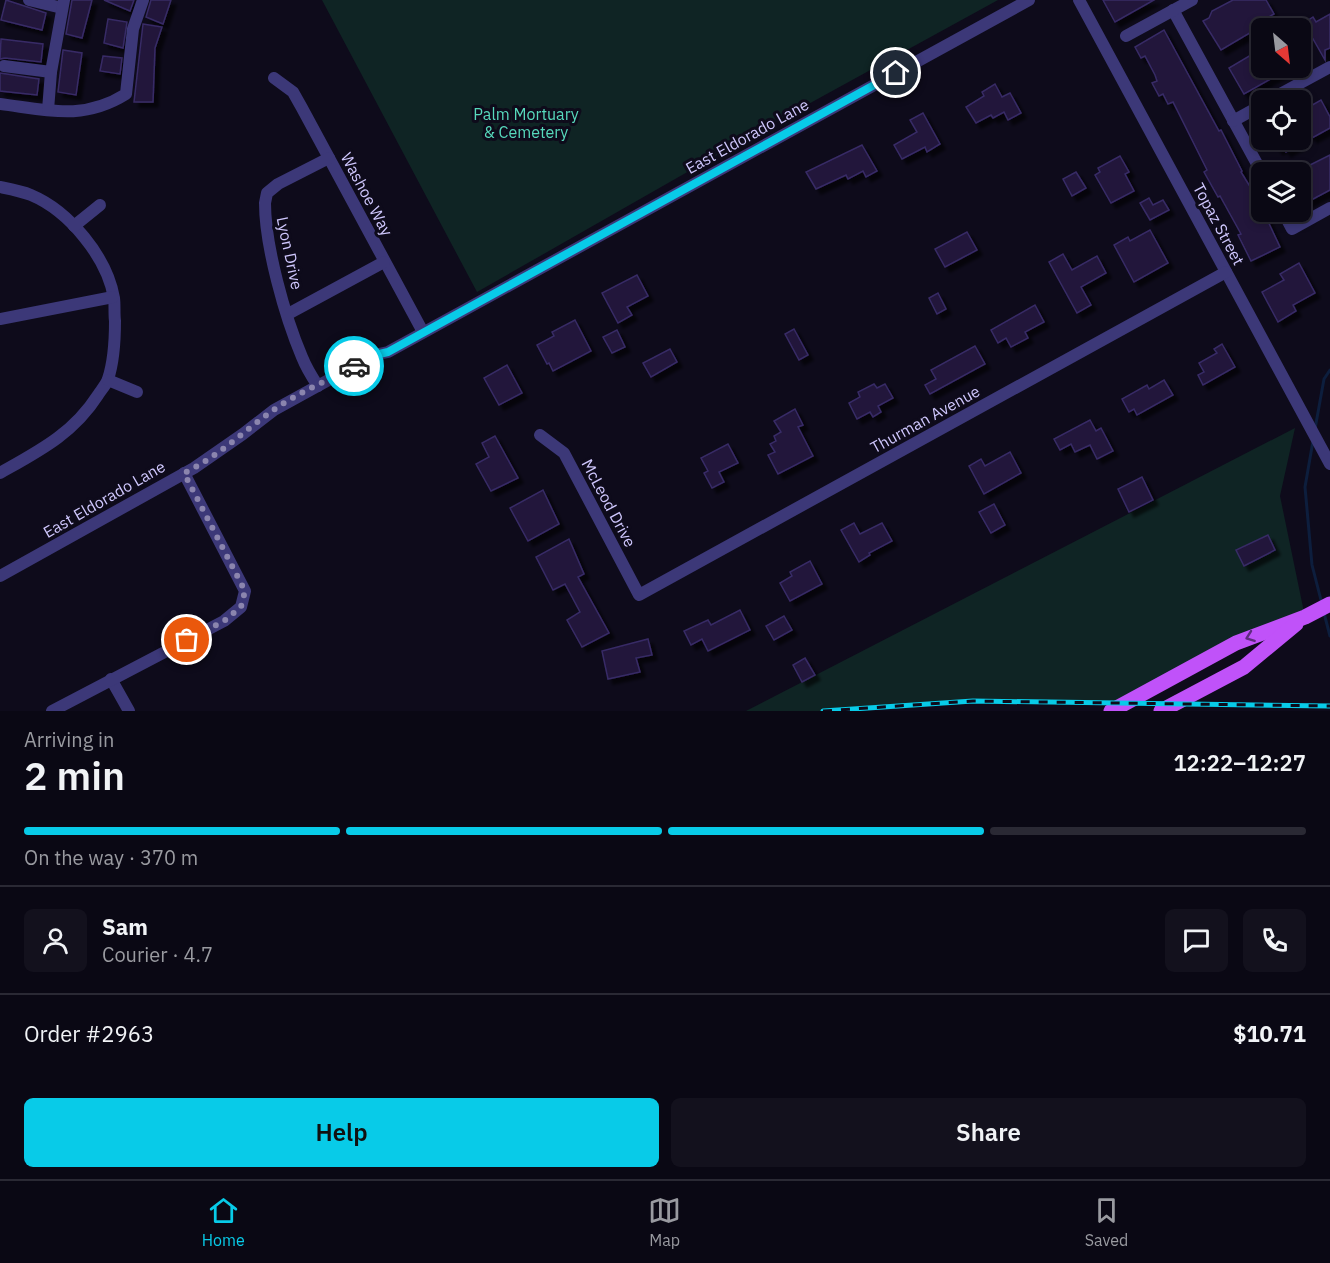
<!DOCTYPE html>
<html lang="en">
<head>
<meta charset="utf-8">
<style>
  :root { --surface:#0a0814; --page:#13111d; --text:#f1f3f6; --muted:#999aa0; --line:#2a2934; --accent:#08cbe8 }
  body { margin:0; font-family:"IBM Plex Sans",sans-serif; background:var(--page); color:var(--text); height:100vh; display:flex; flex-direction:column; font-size:22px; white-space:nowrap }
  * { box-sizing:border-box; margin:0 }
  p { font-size:20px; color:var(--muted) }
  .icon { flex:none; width:33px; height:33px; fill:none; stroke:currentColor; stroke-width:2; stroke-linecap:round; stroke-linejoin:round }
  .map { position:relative; height:711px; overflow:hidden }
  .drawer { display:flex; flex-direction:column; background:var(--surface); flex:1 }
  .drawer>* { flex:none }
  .needle { width:39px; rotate:152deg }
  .controls { position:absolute; left:1251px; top:18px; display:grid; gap:12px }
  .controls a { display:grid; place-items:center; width:60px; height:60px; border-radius:9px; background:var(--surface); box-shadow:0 3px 9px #0003,0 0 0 2px var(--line); font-size:30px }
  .pin { position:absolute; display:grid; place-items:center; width:51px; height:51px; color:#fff; margin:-26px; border:3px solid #fff; border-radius:50%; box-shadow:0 2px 6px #0007 }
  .courier { position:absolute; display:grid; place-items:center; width:60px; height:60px; margin:-30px; border:4px solid #08cbe8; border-radius:50%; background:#fff; color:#222; box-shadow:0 2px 8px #0007 }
  .headline em { font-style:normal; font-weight:600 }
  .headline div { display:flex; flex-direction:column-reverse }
  .headline { display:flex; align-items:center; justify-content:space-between; height:102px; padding:0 24px }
  h1 { font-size:39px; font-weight:600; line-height:45px }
  .bar { display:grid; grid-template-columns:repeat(4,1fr); gap:9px 6px; align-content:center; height:72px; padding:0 24px }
  .bar i { height:8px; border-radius:4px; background:var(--line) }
  .bar .current { background:var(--accent) }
  .bar p { grid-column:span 4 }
  .line { display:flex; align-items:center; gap:15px; padding:0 24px; border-top:2px solid var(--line) }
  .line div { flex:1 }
  .round { display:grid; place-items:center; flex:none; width:63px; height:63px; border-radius:9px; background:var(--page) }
  .cta { display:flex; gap:12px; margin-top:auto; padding:12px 24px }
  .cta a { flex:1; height:69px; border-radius:9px; background:var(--accent); color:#111; font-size:24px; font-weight:600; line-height:69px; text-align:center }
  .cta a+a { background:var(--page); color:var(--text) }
  .tab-bar { display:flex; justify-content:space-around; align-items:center; height:84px; border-top:2px solid var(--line); background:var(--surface); font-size:16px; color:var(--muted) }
  .tab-bar a { display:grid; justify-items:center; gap:3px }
  .tab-bar .current { color:var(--accent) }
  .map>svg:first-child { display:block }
</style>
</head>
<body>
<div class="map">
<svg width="1330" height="711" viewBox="0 0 1330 711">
  <defs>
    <filter id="shadow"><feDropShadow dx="5" dy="5" stdDeviation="1.5" flood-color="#0009"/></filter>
  </defs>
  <rect width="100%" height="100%" fill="#0e0b1b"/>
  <g fill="#0f2424">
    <polygon points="322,0 998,0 754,134 477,292"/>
    <polygon points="1295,428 1280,496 1305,617 1126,703 973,701 823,711 746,711"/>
  </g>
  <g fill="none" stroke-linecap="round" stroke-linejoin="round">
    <g stroke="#0d1e3d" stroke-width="3">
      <polyline points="1315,429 1324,379 1330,370"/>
      <polyline points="1313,441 1305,487 1312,565 1322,604"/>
      <polyline points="1324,613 1330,636"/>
    </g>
  </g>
  <g fill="#20183b" stroke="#382b66" stroke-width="1.5" filter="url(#shadow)">
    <polygon points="6,0 46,13 42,30 1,20"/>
    <polygon points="72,0 92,0 82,38 66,34"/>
    <polygon points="104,0 134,0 130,11"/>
    <polygon points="151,0 171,0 163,24 146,17"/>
    <polygon points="1103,0 1154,0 1115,22"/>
    <polygon points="1233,0 1266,0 1274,14 1263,20 1265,24 1221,50 1203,21 1209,18 1212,11"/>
    <polygon points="1330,14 1330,48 1325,50 1325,60 1304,23 1313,17 1316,22"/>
    <polygon points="108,19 127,22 123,48 104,43"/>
    <polygon points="143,24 162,27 155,48 153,102 134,102"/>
    <polygon points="1164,30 1219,131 1221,130 1242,171 1241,172 1262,206 1262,212 1265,212 1266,214 1265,215 1280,247 1251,261 1238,235 1241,234 1220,196 1218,197 1204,172 1207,170 1173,102 1168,104 1163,94 1159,96 1152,83 1157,81 1155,75 1145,56 1141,58 1135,47"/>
    <polygon points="1,39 43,44 41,62 5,58 0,59"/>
    <polygon points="63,50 82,53 76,95 58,92"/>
    <polygon points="1256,52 1259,56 1262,55 1262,68 1290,68 1244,94 1229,68"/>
    <polygon points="103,56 122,58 120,74 100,71"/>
    <polygon points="0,73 39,79 37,95 0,91"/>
    <polygon points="995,84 1002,97 1010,93 1021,113 1008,120 1004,112 993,118 991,115 976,123 966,107 984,96 982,92"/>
    <polygon points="1321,100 1330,117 1330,128 1312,138 1310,134 1300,139 1300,112"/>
    <polygon points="923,113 940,144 927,152 925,147 902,159 894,145 917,132 910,120"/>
    <polygon points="1272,140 1306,140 1286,152 1283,147 1278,150"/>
    <polygon points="862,145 877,171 866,177 863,171 848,179 846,175 816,189 806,172"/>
    <polygon points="1330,155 1330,190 1300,206 1300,170"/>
    <polygon points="1120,156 1129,172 1125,174 1134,191 1111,203 1095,175 1100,172 1098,168"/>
    <polygon points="1076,172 1086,188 1072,196 1063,179"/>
    <polygon points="1149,198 1153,205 1163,200 1169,210 1150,220 1140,203"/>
    <polygon points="1150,230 1168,263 1134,282 1114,245 1128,237 1130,241"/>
    <polygon points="967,232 977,250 945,267 935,249"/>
    <polygon points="1063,254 1072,270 1097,256 1106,273 1081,287 1091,305 1077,313 1049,262"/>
    <polygon points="1299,263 1315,293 1293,305 1296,311 1278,322 1262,292 1284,280 1280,274"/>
    <polygon points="637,275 648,296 627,307 632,315 618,323 602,293"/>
    <polygon points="938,293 946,309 937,314 929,298"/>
    <polygon points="1035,305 1044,322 1025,332 1028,338 1011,347 1006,338 998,343 991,330"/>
    <polygon points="575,320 591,351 553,371 549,363 547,364 537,345 554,336 552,332"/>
    <polygon points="794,329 808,355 799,360 785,334"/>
    <polygon points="617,330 625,347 612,353 603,337"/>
    <polygon points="1222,344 1235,367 1203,385 1198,375 1204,372 1199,363 1217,353 1214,349"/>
    <polygon points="975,346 985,364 930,394 925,385 936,379 931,370"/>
    <polygon points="670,349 677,362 651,377 643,363"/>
    <polygon points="507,365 522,393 499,405 484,378"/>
    <polygon points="1164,380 1173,395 1137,415 1134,409 1129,412 1122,399 1147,385 1149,389"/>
    <polygon points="874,384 877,388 885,384 893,398 878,406 881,412 873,417 870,412 857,419 849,403 860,397 858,392"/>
    <polygon points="795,409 803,425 798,427 813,456 778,474 768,455 775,452 770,444 776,441 774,436 781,432 774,421"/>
    <polygon points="1090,420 1096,431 1101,428 1113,451 1097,459 1090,445 1075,452 1071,444 1060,450 1054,439"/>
    <polygon points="495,436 518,478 491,491 476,464 489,457 482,443"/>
    <polygon points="728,444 738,463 719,472 724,482 712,488 704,473 708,471 701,458"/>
    <polygon points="1010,452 1021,473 984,494 969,466 981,459 985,466"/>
    <polygon points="1142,477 1153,500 1129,512 1118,489"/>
    <polygon points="543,490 559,524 528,541 510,508"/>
    <polygon points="994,504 1005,525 991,533 979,512"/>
    <polygon points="854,523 860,534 882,523 892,541 869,553 870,555 859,562 841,530"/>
    <polygon points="1268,535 1275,550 1244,566 1236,550"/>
    <polygon points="569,539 584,574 578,577 609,633 582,647 567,620 580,612 565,584 553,590 536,557"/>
    <polygon points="810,561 822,584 790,601 780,583 792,576 790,572"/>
    <polygon points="740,610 750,630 708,651 702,639 691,645 684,631 708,620 711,625"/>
    <polygon points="784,616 792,630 774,640 766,626"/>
    <polygon points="648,639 652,655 636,658 640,672 608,679 602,651"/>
    <polygon points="805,658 815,675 802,682 793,665"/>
  </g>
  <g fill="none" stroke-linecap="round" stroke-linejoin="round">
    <g stroke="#3c3878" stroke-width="12">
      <polyline points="29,0 62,8"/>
      <polyline points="1079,0 1330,464"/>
      <polyline points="1173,10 1262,173"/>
      <polyline points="1126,36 1192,0"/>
      <polyline points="4,66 51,72"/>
      <polyline points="274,78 293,92 302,108 423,332"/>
      <polyline points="1269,100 1330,67"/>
      <path d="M0 104C47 110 83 121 126 94L133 29 143 0"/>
      <polyline points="48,110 51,72 64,0"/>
      <polyline points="1233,121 1262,105"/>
      <path d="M0 187C10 189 21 191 31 195 69 211 107 257 114 298 115 305 114 313 115 321 115 340 114 361 108 379 106 385 101 390 98 395 73 434 39 451 0 473"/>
      <polyline points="1283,212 1292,229 1330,208"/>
      <polyline points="74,226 100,205"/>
      <polyline points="288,314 384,262"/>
      <polyline points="0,319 113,297"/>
      <polyline points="108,380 137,392"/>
      <path d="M318 386C312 377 306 367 302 357 285 317 265 246 265 203L267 193 278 184 329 158"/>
      <polyline points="540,435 564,453 639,595 1226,272"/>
      <polyline points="0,576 194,468 243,434 274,410 374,355 388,352 1029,0"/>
      <polyline points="111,679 129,711"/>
      <polyline points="52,711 224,621 241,607 245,591 184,473"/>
    </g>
    <g stroke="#c052f9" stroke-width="15">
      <polyline points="1111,711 1236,643 1305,617 1330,604"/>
      <polyline points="1161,711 1244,667 1296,624"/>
    </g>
    <g stroke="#08cbe8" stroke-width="5">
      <polyline id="rail" points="823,711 973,701 1330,706"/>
    </g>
    <use href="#rail" stroke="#0e0b1b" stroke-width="3" stroke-dasharray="9" stroke-linecap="butt"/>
  </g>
  <defs><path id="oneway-chevron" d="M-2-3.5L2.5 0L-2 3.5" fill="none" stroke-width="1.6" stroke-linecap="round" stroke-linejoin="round" transform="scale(1.5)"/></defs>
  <use stroke="#5e2b7f" href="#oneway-chevron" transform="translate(1250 637) rotate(160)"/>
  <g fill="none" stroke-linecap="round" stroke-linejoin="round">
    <path stroke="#8b85ae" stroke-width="6" stroke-dasharray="0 10.8" d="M187 640 224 621 241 607 245 591 184 473C216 458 243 432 272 411 297 393 327 381 354 366"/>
    <polyline stroke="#08cbe8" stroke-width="8" points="354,366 375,355 388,352 896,73"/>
  </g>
  <g text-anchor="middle" stroke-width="6" stroke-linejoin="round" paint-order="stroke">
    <g font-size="16" fill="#57d9bc" stroke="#0e0b1b">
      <text x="526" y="120">Palm Mortuary<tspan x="526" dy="18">&amp; Cemetery</tspan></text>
    </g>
    <g font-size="16" fill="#cfc7fd" stroke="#0e0b1b">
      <text transform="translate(747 136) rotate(-29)" y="6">East Eldorado Lane</text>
      <text transform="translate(367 194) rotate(62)" y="6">Washoe Way</text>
      <text transform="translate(1219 224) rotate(62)" y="6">Topaz Street</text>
      <text transform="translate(290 253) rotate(78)" y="6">Lyon Drive</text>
      <text transform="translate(925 419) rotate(-29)" y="6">Thurman Avenue</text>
      <text transform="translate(104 499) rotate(-30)" y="6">East Eldorado Lane</text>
      <text transform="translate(609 503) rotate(62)" y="6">McLeod Drive</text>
    </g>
  </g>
</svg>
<div class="controls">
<a><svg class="needle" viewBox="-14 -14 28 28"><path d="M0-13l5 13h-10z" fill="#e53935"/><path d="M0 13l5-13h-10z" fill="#999aa0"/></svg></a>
<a><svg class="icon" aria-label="locate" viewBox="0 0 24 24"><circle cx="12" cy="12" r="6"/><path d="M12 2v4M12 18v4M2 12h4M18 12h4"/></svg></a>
<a><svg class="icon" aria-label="layers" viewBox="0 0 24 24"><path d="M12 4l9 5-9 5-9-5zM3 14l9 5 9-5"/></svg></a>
</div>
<div class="pin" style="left:187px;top:640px;background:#ea580c"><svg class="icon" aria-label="bag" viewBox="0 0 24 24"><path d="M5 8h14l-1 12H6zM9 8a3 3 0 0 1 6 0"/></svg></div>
<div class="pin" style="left:896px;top:73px;background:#1f2937"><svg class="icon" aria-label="home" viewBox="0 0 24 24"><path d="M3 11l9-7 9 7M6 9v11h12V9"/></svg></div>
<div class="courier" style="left:354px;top:366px"><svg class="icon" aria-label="car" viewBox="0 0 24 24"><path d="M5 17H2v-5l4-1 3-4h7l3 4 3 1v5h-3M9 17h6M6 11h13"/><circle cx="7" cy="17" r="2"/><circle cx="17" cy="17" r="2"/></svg></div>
</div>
<section class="drawer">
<div class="headline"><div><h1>2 min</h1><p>Arriving in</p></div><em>12:22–12:27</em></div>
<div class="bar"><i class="current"></i><i class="current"></i><i class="current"></i><i></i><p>On the way · 370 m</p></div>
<div class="line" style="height:108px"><a class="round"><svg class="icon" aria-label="person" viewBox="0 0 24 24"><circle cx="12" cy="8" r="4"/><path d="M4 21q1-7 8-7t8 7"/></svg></a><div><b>Sam</b><p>Courier · 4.7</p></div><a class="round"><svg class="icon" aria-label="chat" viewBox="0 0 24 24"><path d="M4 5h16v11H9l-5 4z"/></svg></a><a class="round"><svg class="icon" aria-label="phone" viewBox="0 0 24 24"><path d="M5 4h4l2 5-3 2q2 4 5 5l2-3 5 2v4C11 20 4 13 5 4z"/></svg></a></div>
<div class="line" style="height:78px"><div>Order #2963</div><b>$10.71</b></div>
<div class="cta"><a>Help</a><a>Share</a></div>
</section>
<nav class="tab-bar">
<a class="current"><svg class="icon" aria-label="home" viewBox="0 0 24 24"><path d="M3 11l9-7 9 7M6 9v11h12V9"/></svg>Home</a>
<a><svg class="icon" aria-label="map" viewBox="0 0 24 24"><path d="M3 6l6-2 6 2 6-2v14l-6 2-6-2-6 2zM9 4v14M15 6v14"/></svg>Map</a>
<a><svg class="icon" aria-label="saved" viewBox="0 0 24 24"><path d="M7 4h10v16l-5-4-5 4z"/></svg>Saved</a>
</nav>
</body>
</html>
